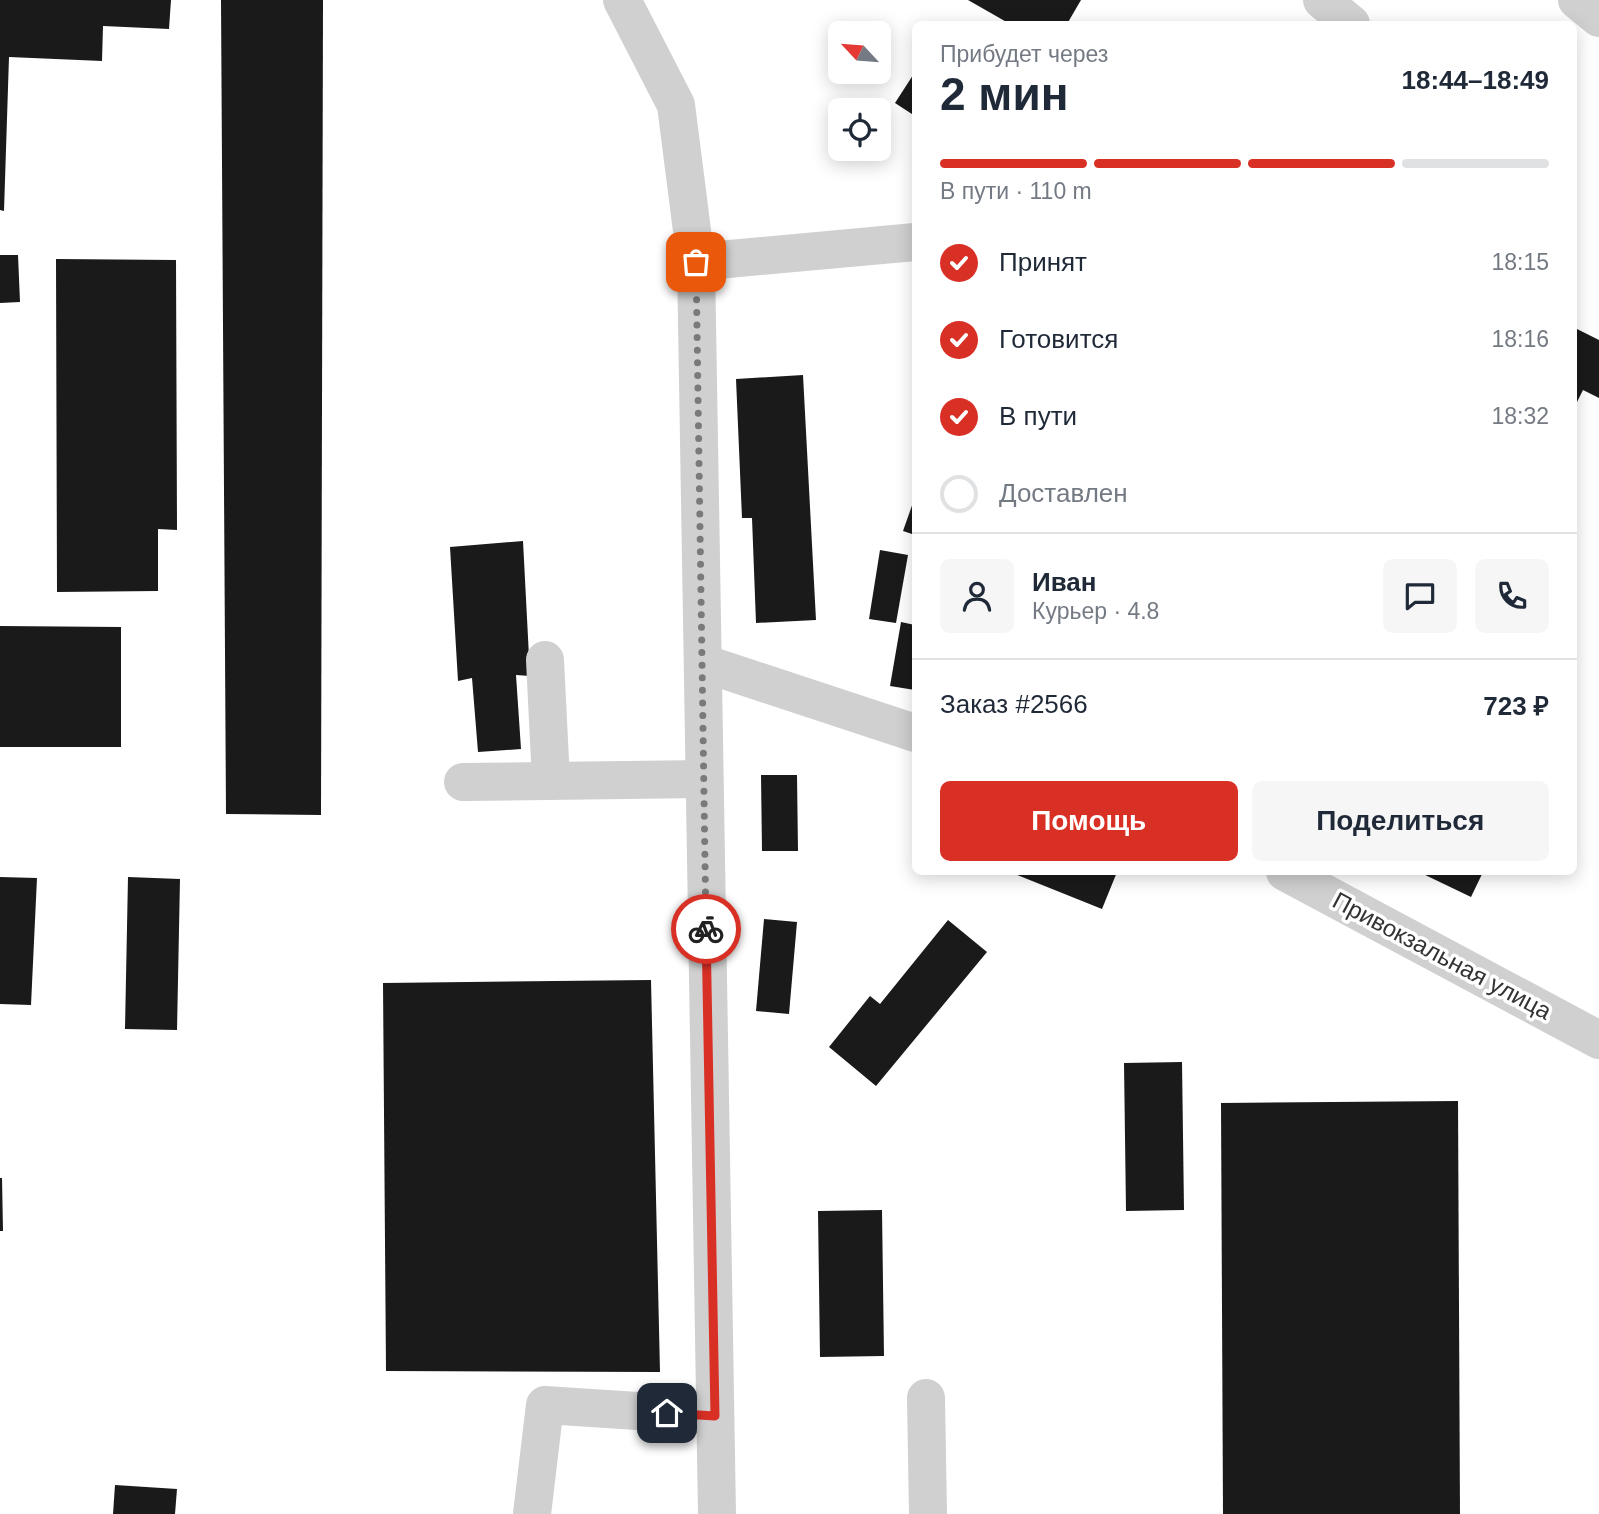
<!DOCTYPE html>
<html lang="ru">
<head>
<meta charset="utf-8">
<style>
  :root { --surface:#fff; --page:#f6f6f7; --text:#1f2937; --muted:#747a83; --line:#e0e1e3; --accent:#d93025 }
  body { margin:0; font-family:Arial,sans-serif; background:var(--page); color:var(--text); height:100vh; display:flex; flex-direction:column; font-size:26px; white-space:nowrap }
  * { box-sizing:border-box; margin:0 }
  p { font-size:23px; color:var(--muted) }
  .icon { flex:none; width:38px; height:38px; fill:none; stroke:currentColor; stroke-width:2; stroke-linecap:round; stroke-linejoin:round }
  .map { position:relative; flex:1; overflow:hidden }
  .side { position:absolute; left:912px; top:21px; width:665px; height:854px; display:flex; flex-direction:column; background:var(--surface); border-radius:10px; box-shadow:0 4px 18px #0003 }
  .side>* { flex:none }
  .needle { width:46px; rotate:296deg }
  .controls { position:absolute; left:828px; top:21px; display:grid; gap:14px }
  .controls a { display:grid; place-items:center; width:63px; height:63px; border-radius:10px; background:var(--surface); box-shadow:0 4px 18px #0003; font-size:35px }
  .pin { position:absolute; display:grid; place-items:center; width:60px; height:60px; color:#fff; margin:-30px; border-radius:14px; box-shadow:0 4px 10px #0006 }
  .courier { position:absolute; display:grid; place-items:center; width:70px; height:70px; margin:-35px; border:5px solid #d93025; border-radius:50%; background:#fff; color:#222; box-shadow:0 2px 9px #0007 }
  .overview em { font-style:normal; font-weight:600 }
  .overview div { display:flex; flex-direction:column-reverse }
  .overview { display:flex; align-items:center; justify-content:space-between; height:119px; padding:0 28px }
  h1 { font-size:46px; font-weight:600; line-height:52px }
  .bar { display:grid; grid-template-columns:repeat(4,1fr); gap:10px 7px; align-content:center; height:84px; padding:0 28px }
  .bar i { height:9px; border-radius:5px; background:var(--line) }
  .bar .on { background:var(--accent) }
  .bar p { grid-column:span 4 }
  .line { display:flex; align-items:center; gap:18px; padding:0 28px; border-top:2px solid var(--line) }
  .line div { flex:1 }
  .round { display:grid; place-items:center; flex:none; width:74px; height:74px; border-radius:10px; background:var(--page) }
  ol { padding:0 28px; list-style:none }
  li { display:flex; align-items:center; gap:21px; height:77px }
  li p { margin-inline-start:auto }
  li .icon { padding:7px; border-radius:50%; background:var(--accent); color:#fff; stroke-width:4 }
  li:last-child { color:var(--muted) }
  li i { width:38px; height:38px; border:4px solid var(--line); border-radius:50% }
  .button { display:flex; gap:14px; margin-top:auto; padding:14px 28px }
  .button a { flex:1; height:80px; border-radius:10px; background:var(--accent); color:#fff; font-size:28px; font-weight:600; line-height:80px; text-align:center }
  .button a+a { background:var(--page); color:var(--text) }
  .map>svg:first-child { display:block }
</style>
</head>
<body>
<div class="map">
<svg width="1599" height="1514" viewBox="0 0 1599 1514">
  <rect width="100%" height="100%" fill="#fff"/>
  <g fill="#1a1a1a">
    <polygon points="0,0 171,0 169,29 103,26 102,61 9,57 4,211 0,210"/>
    <polygon points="221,0 323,0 321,815 226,814"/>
    <polygon points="968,0 1081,0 1067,24 1010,24"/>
    <polygon points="915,72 915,116 895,103"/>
    <polygon points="0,255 18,255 20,302 0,303"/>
    <polygon points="56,259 176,260 177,530 158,529 158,591 57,592"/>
    <polygon points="1573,327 1599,340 1599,398 1583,390 1573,410"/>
    <polygon points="803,375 816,620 756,623 752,518 742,518 736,379"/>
    <polygon points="915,497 915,535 903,531"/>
    <polygon points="523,541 530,676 516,675 521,749 478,752 472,678 458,681 450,547"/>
    <polygon points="880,550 908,555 896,623 869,619"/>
    <polygon points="901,622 915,625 915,690 890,686"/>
    <polygon points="0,626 121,627 121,747 0,747"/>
    <polygon points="761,775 797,775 798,851 762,851"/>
    <polygon points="1010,872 1117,872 1102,909"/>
    <polygon points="1419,872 1483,872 1471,897"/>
    <polygon points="0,877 37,878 31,1005 0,1004"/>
    <polygon points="128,877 180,879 177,1030 125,1029"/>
    <polygon points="764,919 797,922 789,1014 756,1011"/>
    <polygon points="948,920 987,952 876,1086 829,1047 870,996 880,1004"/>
    <polygon points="651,980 660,1372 386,1371 383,983"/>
    <polygon points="1182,1062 1184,1210 1126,1211 1124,1063"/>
    <polygon points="1458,1101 1460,1514 1223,1514 1221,1103"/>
    <polygon points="0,1178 2,1178 3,1231 0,1231"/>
    <polygon points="882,1210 884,1356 820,1357 818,1211"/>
    <polygon points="115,1485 177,1489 175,1514 113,1514"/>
  </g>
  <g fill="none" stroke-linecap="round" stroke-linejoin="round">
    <g stroke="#d0d0d0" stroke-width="38">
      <polyline points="622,0 676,105 696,262 717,1514"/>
      <polyline points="1322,0 1351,24"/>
      <polyline points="1577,0 1599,18"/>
      <polyline points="696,262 915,242"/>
      <polyline points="545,660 551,781"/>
      <polyline points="703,663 915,733"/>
      <polyline points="463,782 704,779"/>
      <polyline points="1285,872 1599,1040"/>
      <polyline points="926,1398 928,1514"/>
      <polyline points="532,1514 545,1405 715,1416"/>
    </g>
  </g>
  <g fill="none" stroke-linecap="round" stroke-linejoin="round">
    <polyline stroke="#7a7a7a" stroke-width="7" stroke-dasharray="0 12.6" points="696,262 706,929"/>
    <polyline stroke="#d93025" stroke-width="9" points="667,1413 715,1416 706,929"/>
  </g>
  <g text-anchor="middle" stroke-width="7" stroke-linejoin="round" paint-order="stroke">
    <g font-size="24" fill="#333" stroke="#fff">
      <text transform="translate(1442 956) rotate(28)" y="8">Привокзальная улица</text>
    </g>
  </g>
</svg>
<div class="controls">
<a><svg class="needle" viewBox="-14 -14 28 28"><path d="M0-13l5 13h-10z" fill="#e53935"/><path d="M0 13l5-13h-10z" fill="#747a83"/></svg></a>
<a><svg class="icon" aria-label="locate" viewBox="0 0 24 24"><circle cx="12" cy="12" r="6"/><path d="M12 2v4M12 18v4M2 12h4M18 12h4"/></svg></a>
</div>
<div class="pin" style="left:696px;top:262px;background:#ea580c"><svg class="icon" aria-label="bag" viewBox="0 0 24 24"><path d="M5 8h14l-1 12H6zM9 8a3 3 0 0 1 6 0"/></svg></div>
<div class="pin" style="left:667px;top:1413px;background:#1f2937"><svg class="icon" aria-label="home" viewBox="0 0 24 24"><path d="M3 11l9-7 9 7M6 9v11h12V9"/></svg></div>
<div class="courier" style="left:706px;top:929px"><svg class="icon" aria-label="bike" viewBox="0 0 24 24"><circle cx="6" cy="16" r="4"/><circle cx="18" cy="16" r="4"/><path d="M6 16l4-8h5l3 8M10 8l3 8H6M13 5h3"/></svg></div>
<section class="side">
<div class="overview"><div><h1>2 мин</h1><p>Прибудет через</p></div><em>18:44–18:49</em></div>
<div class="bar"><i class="on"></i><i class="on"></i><i class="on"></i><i></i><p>В пути · 110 m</p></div>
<ol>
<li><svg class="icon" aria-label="check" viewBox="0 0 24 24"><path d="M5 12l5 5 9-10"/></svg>Принят<p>18:15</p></li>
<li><svg class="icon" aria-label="check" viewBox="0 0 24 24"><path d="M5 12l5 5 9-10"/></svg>Готовится<p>18:16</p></li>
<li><svg class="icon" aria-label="check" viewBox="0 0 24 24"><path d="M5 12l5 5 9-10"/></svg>В пути<p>18:32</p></li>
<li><i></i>Доставлен</li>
</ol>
<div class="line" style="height:126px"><a class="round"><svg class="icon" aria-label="person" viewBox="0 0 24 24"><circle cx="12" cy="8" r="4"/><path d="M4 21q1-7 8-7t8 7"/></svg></a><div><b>Иван</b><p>Курьер · 4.8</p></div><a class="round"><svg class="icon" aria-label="chat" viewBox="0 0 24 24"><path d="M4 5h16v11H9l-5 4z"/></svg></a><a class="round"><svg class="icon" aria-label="phone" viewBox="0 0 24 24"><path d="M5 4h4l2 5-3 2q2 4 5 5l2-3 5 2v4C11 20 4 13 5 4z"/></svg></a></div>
<div class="line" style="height:91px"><div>Заказ #2566</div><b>723 ₽</b></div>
<div class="button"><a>Помощь</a><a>Поделиться</a></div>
</section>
</div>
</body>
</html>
